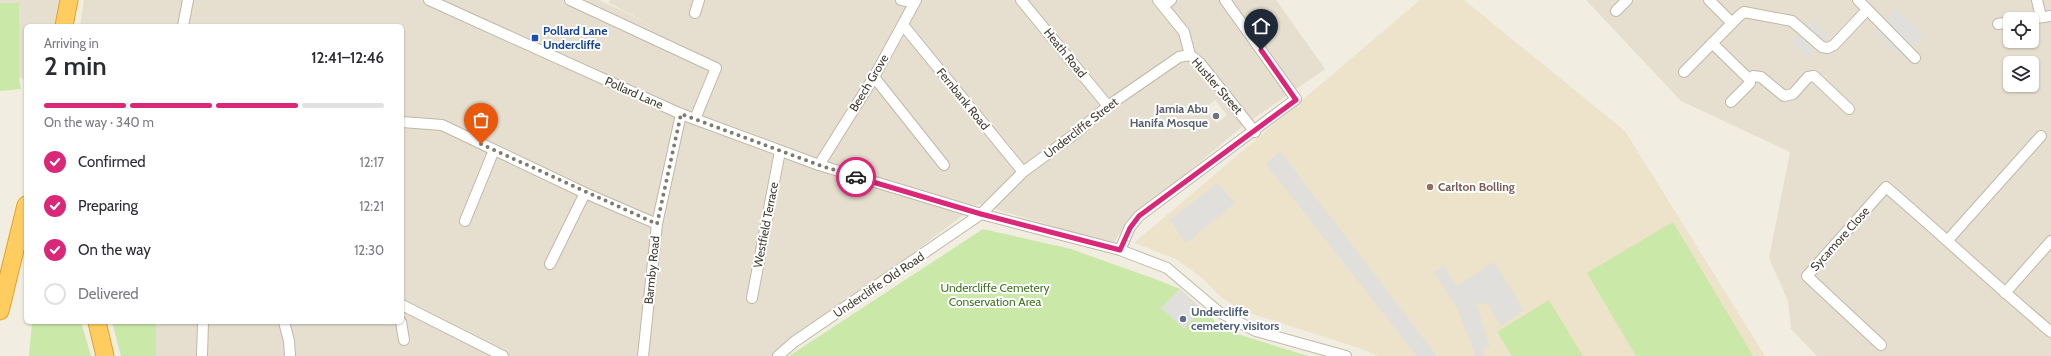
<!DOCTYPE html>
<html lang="en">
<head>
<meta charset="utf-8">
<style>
  :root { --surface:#fff; --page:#f7f7f7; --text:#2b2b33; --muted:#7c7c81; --line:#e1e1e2; --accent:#db2777 }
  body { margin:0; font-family:Cabin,sans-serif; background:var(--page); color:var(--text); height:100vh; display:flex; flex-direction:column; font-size:15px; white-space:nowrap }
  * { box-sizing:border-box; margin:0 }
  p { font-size:13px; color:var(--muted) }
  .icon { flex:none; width:22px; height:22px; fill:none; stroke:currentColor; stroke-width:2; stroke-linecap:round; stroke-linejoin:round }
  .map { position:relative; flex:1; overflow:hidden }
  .details { position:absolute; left:24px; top:24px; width:380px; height:300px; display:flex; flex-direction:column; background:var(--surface); border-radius:6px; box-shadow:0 1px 3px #0004 }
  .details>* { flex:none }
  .controls { position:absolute; left:2003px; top:12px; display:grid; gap:8px }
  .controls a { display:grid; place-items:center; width:36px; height:36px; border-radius:6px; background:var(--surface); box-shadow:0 1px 3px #0004; font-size:20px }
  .pin { position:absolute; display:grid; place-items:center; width:34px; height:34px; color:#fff; margin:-41px -17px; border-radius:50% 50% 50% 0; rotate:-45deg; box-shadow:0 0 4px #0007 }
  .pin .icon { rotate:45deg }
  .courier { position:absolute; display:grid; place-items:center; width:40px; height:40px; margin:-20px; border:3px solid #db2777; border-radius:50%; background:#fff; color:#222; box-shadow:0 1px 5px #0007 }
  .overview em { font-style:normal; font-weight:600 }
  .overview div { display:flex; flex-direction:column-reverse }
  .overview { display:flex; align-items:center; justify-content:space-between; height:68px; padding:0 20px }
  h1 { font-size:26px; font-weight:600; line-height:30px }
  .bar { display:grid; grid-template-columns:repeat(4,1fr); gap:6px 4px; align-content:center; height:48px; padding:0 20px }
  .bar i { height:5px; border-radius:3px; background:var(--line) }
  .bar .selected { background:var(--accent) }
  .bar p { grid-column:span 4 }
  ol { padding:0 20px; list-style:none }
  li { display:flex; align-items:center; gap:12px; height:44px }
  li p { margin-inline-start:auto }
  li .icon { padding:4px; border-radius:50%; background:var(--accent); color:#fff; stroke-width:4 }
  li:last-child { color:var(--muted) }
  li i { width:22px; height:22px; border:2px solid var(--line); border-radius:50% }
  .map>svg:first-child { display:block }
</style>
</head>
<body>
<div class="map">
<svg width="2051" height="356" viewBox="0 0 2051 356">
  <rect width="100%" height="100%" fill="#f2ede1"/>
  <g fill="#e6dfcf" fill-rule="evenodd">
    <polygon points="0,0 60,0 55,26 26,26 26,79 19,78 19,3 0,3"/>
    <path d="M84 0H599L648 23 609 3 610 0H1276L1325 69 1243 126 1126 224 1113 244 978 204 776 356H156V322H402V26H80ZM1215 100 1227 115 1217 123 1205 108Z"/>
    <path d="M1586 0H2051V356H1817L1791 329 1788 301 1769 258 1790 152 1681 101ZM2010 19H2032V41H2010ZM2010 63H2032V85H2010Z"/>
  </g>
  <polygon fill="#ece3ca" points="1420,0 1464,0 1625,131 1765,356 1377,356 1365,350 1240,310 1221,297 1201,277 1176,259 1134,243"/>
  <g fill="#cae8a8">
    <polygon points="0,3 19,3 19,78 21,89 0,91"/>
    <polygon points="1673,222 1753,356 1636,356 1587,273"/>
    <polygon points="983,229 1071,249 1155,279 1180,289 1212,318 1221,329 1308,356 789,356"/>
    <polygon points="1549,300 1583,356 1512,356 1497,332"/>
    <polygon points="32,322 81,322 91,356 29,356"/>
    <polygon points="112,322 156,322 156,356 121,356"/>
  </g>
  <g fill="#e1dfdb">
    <polygon points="1897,9 1924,35 1901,58 1875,32"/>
    <polygon points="1813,20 1829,35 1808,57 1793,42"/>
    <polygon points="1280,151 1437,356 1417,356 1266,164"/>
    <polygon points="1217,183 1235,203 1186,243 1170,220"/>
    <polygon points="1494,262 1524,310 1501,326 1488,304 1476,303 1490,347 1482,350 1484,356 1476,356 1458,310 1434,272 1444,266 1456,286"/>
    <polygon points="1180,289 1202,309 1184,329 1161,308"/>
  </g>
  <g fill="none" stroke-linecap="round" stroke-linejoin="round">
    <g stroke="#c0b8a7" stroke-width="12">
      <g id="street">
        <polyline points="429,0 681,114 819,165 981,214 1120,250 1167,268 1219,312 1256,331 1346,356"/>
        <polyline points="570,0 716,68 695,119"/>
        <polyline points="901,0 914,3"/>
        <polyline points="1021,0 1108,106"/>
        <polyline points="1158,0 1184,32 1190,55 1200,63 1255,132"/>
        <polyline points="1709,0 1732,23"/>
        <polyline points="1858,0 1915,58"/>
        <polyline points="2037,0 2041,17"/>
        <polyline points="1163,6 1171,0"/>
        <polyline points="1616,11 1627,0"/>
        <polyline points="695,13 699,0"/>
        <polyline points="2030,19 2051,16"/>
        <polyline points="1998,24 2010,22"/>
        <polyline points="903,25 1023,172"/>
        <polyline points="183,26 188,0"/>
        <polyline points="1712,43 1750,80 1750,83 1731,102"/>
        <polyline points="1684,72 1739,16 1744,12 1792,21 1822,47 1828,48 1834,45 1867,10"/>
        <polyline points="874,77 944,165"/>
        <polyline points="1750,80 1753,76 1761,77 1784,96 1793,94 1808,77 1814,76 1849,109"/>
        <polyline points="402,122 442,125 585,193 657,224"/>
        <polyline points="819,165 874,77 916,0"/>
        <polyline points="465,221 494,150"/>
        <polyline points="1948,240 2041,136"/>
        <polyline points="1120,250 1130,227 1139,216 1296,99 1225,0"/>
        <polyline points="550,264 585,193"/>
        <polyline points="2005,293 2051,241"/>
        <polyline points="752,298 780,151"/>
        <polyline points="402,305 503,356"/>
        <polyline points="284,322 289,341 290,356"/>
        <polyline points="401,322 404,340"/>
        <path d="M1881 345 1807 276 1886 187C1942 235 1995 285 2051 332"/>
        <polyline points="202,356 203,322"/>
        <polyline points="643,356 657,224 681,114"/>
        <polyline points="778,356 794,342 981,214 1023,172 1072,136 1108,106 1179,57 1190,55"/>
      </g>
    </g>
    <g stroke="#e2a22b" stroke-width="19">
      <g id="highway">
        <polyline points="64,26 69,0"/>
        <polyline points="0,311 26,205"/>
        <polyline points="97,322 105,356"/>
      </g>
    </g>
    <use href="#street" stroke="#fff" stroke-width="10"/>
    <use href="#highway" stroke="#ffcd5f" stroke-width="17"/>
  </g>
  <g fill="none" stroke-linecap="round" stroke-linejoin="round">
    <polyline stroke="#807b6f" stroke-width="4" stroke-dasharray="0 7.2" points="481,144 657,224 681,114 819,165 856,177"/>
    <polyline stroke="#db2777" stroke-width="5" points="856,177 981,214 1120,250 1130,228 1139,216 1296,100 1261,50"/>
  </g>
  <rect fill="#1a4fb4" stroke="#fff" stroke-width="1.5" x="531" y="34" width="8" height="8" rx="2"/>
  <circle fill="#6b7280" stroke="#fff" stroke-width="1.5" cx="1216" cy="116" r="4"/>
  <circle fill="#8d6e63" stroke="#fff" stroke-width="1.5" cx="1430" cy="187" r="4"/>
  <circle fill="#5c6f8a" stroke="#fff" stroke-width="1.5" cx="1183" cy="319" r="4"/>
  <g text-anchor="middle" stroke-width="4" stroke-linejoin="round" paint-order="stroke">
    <g font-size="12" font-weight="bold" fill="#164399" stroke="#fff" text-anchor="start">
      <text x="543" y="35">Pollard Lane<tspan x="543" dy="14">Undercliffe</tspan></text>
    </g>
    <g font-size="12" fill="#433d32" stroke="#fff">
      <text transform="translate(1065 53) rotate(51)" y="4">Heath Road</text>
      <text transform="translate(869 83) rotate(-59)" y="4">Beech Grove</text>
      <text transform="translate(1217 86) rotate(49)" y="4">Hustler Street</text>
      <text transform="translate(634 93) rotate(24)" y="4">Pollard Lane</text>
      <text transform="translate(963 99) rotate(51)" y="4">Fernbank Road</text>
      <text transform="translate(1081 128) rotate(-38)" y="4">Undercliffe Street</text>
      <text transform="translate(766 225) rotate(-79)" y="4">Westfield Terrace</text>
      <text transform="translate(1840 239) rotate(-48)" y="4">Sycamore Close</text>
      <text transform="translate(652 270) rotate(-84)" y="4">Barmby Road</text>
      <text transform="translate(879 285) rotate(-34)" y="4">Undercliffe Old Road</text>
    </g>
    <g font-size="12" font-weight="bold" fill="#5b616d" stroke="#fff" text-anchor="end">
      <text x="1208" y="113">Jamia Abu<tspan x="1208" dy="14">Hanifa Mosque</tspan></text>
    </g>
    <g font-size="12" font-weight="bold" fill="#785e54" stroke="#fff" text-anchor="start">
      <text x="1438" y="191">Carlton Bolling</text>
    </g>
    <g font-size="12" fill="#417624" stroke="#fff">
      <text x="995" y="292">Undercliffe Cemetery<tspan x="995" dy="14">Conservation Area</tspan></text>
    </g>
    <g font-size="12" font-weight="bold" fill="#4e5e75" stroke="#fff" text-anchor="start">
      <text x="1191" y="316">Undercliffe<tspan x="1191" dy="14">cemetery visitors</tspan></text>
    </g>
  </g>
</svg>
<div class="controls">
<a><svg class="icon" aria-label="locate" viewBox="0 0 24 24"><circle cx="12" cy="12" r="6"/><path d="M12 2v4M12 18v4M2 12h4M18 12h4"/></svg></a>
<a><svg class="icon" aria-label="layers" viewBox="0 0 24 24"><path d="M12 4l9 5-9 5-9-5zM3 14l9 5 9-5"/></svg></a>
</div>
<div class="pin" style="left:481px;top:144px;background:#ea580c"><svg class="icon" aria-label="bag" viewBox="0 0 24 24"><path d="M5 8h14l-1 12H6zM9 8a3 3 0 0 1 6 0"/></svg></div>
<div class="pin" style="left:1261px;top:50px;background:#1f2937"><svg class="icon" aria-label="home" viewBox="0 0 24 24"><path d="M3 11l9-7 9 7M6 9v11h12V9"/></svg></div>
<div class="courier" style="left:856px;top:177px"><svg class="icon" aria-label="car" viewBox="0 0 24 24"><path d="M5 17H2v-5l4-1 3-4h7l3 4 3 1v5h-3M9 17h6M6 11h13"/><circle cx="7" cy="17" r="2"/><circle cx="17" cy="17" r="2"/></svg></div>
<section class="details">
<div class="overview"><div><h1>2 min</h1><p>Arriving in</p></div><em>12:41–12:46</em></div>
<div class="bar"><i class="selected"></i><i class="selected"></i><i class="selected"></i><i></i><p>On the way · 340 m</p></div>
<ol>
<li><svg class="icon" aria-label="check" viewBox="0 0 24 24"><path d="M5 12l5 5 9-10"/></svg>Confirmed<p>12:17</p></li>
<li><svg class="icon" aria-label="check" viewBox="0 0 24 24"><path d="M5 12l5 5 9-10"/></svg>Preparing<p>12:21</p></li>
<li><svg class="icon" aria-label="check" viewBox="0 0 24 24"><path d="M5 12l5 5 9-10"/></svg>On the way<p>12:30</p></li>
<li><i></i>Delivered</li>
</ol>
</section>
</div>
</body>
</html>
